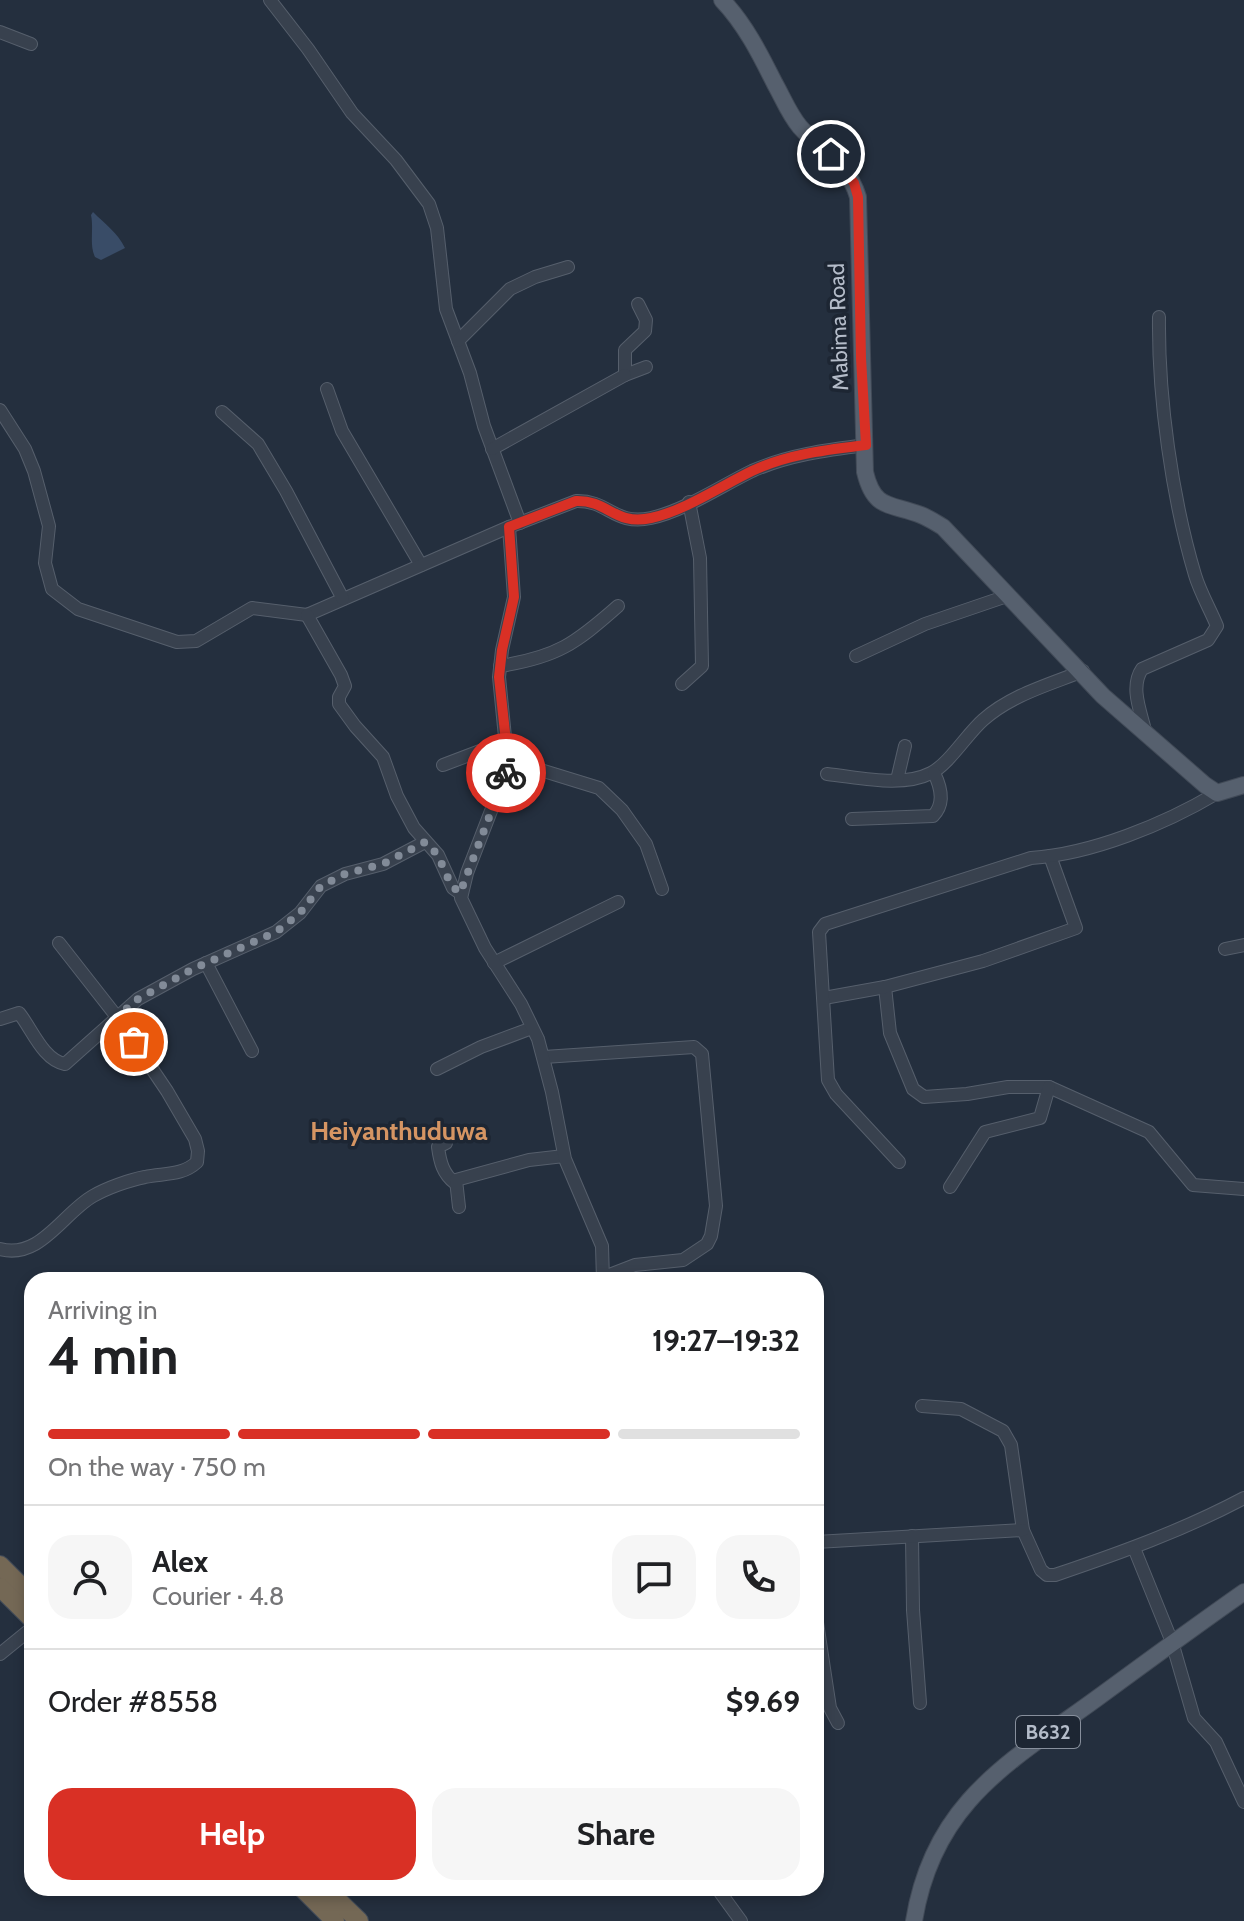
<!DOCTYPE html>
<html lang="en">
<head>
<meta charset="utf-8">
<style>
  :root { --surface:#fff; --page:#f6f6f6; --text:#202124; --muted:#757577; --line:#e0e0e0; --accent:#d93025 }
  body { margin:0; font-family:Cabin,sans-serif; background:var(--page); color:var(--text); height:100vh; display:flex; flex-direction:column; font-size:30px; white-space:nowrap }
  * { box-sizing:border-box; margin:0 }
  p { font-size:26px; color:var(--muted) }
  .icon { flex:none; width:44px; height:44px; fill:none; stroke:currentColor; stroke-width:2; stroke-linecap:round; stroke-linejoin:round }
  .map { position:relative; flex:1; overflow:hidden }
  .drawer { position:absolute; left:24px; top:1272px; width:800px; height:624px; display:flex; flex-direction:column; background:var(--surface); border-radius:24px; box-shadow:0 4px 12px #0003 }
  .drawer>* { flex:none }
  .pin { position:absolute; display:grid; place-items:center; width:68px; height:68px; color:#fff; margin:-34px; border:4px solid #fff; border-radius:50%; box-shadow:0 2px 8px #0007 }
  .courier { position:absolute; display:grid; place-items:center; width:80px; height:80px; margin:-40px; border:6px solid #d93025; border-radius:50%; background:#fff; color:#222; box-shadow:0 2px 10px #0007 }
  .headline em { font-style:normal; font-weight:700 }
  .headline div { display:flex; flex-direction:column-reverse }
  .headline { display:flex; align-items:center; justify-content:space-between; height:136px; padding:0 24px }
  h1 { font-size:52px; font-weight:700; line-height:60px }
  .bar { display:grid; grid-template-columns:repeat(4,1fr); gap:12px 8px; align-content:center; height:96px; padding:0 24px }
  .bar i { height:10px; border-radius:6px; background:var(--line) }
  .bar .current { background:var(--accent) }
  .bar p { grid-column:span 4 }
  .line { display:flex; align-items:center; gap:20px; padding:0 24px; border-top:2px solid var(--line) }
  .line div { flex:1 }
  .round { display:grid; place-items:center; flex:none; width:84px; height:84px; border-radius:24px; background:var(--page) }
  .cta { display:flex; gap:16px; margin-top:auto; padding:16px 24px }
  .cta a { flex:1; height:92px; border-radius:24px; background:var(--accent); color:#fff; font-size:32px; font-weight:700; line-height:92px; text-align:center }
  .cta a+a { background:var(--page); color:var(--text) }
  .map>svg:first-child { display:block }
</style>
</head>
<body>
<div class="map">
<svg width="1244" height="1921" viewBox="0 0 1244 1921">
  <rect width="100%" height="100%" fill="#242f3e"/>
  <path fill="#394c67" d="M93 212C105 224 118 233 125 248L101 260 95 257C89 245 94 229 91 215Z"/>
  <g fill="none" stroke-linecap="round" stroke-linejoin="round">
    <g stroke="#565f6c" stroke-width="14">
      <g id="minor">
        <polyline points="270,0 308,49 352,113 396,160 429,204 437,228 446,309 470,373 484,426 520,523"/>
        <polyline points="0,32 31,44"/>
        <polyline points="638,304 646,320 645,331 625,350 625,375 646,367"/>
        <polyline points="458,341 510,289 535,277 568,267"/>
        <polyline points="327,389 342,431 421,565"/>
        <polyline points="0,410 25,449 34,471 49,526 45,563 52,589 78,609 177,642 196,641 252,608 307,615 509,527"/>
        <polyline points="222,412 258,444 286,491 343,599"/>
        <polyline points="492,449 625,375"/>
        <polyline points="307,615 341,675 345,686 339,697 339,704 355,726 383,757 397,796 414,828 438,855 453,888 460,893"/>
        <polyline points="856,656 925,624 1007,596"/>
        <path d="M500 666C557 657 575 644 618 606"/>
        <polyline points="682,684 702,666 700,558 689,502"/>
        <path d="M1146 735C1142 714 1129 688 1142 669L1208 640 1217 626C1210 609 1200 592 1195 575 1172 498 1158 397 1159 317"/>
        <polyline points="508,760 599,788 622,810 646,844 662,889"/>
        <polyline points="443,765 506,741"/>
        <path d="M827 774C858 777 902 788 931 773 949 764 967 734 983 720 1011 695 1048 685 1083 671"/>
        <polyline points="897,780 905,746"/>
        <path d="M852 819 933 816C945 804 941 787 934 773"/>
        <polyline points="1225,949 1244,945"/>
        <polyline points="206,963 252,1051"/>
        <polyline points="494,963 618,902"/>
        <polyline points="885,987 890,1033 913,1089 924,1097 967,1094 1008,1087 1049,1087 1149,1132 1193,1185 1244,1189"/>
        <polyline points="824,998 885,987 983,961 1076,928 1050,856"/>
        <path d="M0 1019 19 1013C32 1029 43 1060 65 1064L138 999 193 969 276 932 300 913 321 886 345 874 383 864 425 842"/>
        <polyline points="544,1057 694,1047 702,1054 716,1206 711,1236 707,1244 683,1260 635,1265 604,1277"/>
        <polyline points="437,1069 481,1047 532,1028"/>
        <path d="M446 1143 438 1147C440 1162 443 1174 455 1183"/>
        <path d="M899 1162 836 1094 828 1080 819 932 825 924 1031 858C1092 854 1165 824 1217 793"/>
        <polyline points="950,1187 985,1132 1040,1118 1049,1087"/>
        <polyline points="459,1207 456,1180 529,1160 564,1156"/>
        <path d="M0 1249C40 1260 63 1213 93 1196 107 1188 129 1180 145 1177 164 1173 182 1176 197 1162L198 1151 195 1139 167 1091 117 1017 59 943"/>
        <path d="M603 1280 602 1246 565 1159 552 1092 538 1039 521 1004 485 948 461 898 467 873 508 767 499 677 502 650 514 597 509 527 576 501C609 500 614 526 651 518 684 511 721 486 752 471 788 455 826 450 866 445"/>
        <path d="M922 1406 961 1409 1003 1431 1011 1445 1023 1530 1041 1570 1047 1575H1055C1120 1553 1184 1530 1244 1498"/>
        <polyline points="912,1536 913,1610 920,1703"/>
        <polyline points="816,1542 1023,1530"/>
        <polyline points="1134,1548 1172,1642 1194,1718 1216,1742 1244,1802"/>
        <polyline points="816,1616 830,1708 838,1723"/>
        <polyline points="0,1654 32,1628"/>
        <polyline points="717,1888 741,1921"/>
      </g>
    </g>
    <g stroke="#414a57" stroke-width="18">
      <g id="major">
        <path d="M722 0C745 24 760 54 775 84 783 98 789 114 800 127 822 152 847 161 858 197L865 472C874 510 890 503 921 515 929 518 936 523 943 527L1103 696 1205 785 1217 793 1244 785"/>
        <path d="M914 1921C933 1803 1008 1763 1096 1699 1145 1663 1194 1627 1244 1592"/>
      </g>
    </g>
    <g stroke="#434c59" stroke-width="20">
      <g id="highway">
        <polyline points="0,1565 32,1597"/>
        <polyline points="0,1587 32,1619"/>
        <polyline points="302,1888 335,1921"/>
        <polyline points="325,1888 359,1921"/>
      </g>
    </g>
    <use href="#minor" stroke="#38414e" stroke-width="12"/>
    <use href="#major" stroke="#56606e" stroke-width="16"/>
    <use href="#highway" stroke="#746855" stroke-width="18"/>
  </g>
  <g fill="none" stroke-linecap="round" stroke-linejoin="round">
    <path stroke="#828b98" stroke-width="8" stroke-dasharray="0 14.4" d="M134 1042 117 1017 138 999 193 969 276 932 300 913 321 886 345 874 383 864 425 842C446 858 443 881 460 893L506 773"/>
    <path stroke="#d93025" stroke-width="10" d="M506 773 508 760 499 677 502 650 514 597 509 527 576 501C609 500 614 526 651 518 684 511 721 486 752 471 788 454 826 450 866 445L861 358 858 197 854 183 831 154"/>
  </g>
  <g text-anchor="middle" stroke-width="7" stroke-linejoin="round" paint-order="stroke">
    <rect fill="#1d2633" stroke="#878f9c" stroke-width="2" x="1016" y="1716" width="64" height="32" rx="6"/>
    <g font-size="20" font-weight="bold" fill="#b4bcc9">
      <text x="1048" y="1739">B632</text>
    </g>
    <g font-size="22" fill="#b4bcc9" stroke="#1d2633">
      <text transform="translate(838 327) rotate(-92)" y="8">Mabima Road</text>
    </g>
    <g font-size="26" font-weight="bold" fill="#d59563" stroke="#1d2633">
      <text x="399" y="1140">Heiyanthuduwa</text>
    </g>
  </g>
</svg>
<div class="pin" style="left:134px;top:1042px;background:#ea580c"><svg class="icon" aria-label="bag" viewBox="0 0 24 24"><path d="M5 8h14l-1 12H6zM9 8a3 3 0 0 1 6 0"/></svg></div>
<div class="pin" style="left:831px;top:154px;background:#1f2937"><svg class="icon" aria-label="home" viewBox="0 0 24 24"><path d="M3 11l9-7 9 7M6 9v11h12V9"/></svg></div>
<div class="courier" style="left:506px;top:773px"><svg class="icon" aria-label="bike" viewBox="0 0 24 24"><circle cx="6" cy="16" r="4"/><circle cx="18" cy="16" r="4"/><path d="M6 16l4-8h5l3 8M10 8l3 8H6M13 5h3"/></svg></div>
<section class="drawer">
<div class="headline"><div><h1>4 min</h1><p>Arriving in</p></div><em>19:27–19:32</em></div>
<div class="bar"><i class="current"></i><i class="current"></i><i class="current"></i><i></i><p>On the way · 750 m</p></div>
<div class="line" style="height:144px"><a class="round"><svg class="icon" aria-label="person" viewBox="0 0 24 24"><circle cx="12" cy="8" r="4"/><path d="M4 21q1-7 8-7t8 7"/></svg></a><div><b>Alex</b><p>Courier · 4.8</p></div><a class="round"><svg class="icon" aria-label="chat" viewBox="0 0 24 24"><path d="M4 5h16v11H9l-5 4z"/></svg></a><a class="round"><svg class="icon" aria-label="phone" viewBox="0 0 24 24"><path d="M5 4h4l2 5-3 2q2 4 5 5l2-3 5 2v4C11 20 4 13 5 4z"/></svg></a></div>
<div class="line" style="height:104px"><div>Order #8558</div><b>$9.69</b></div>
<div class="cta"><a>Help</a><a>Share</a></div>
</section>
</div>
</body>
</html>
